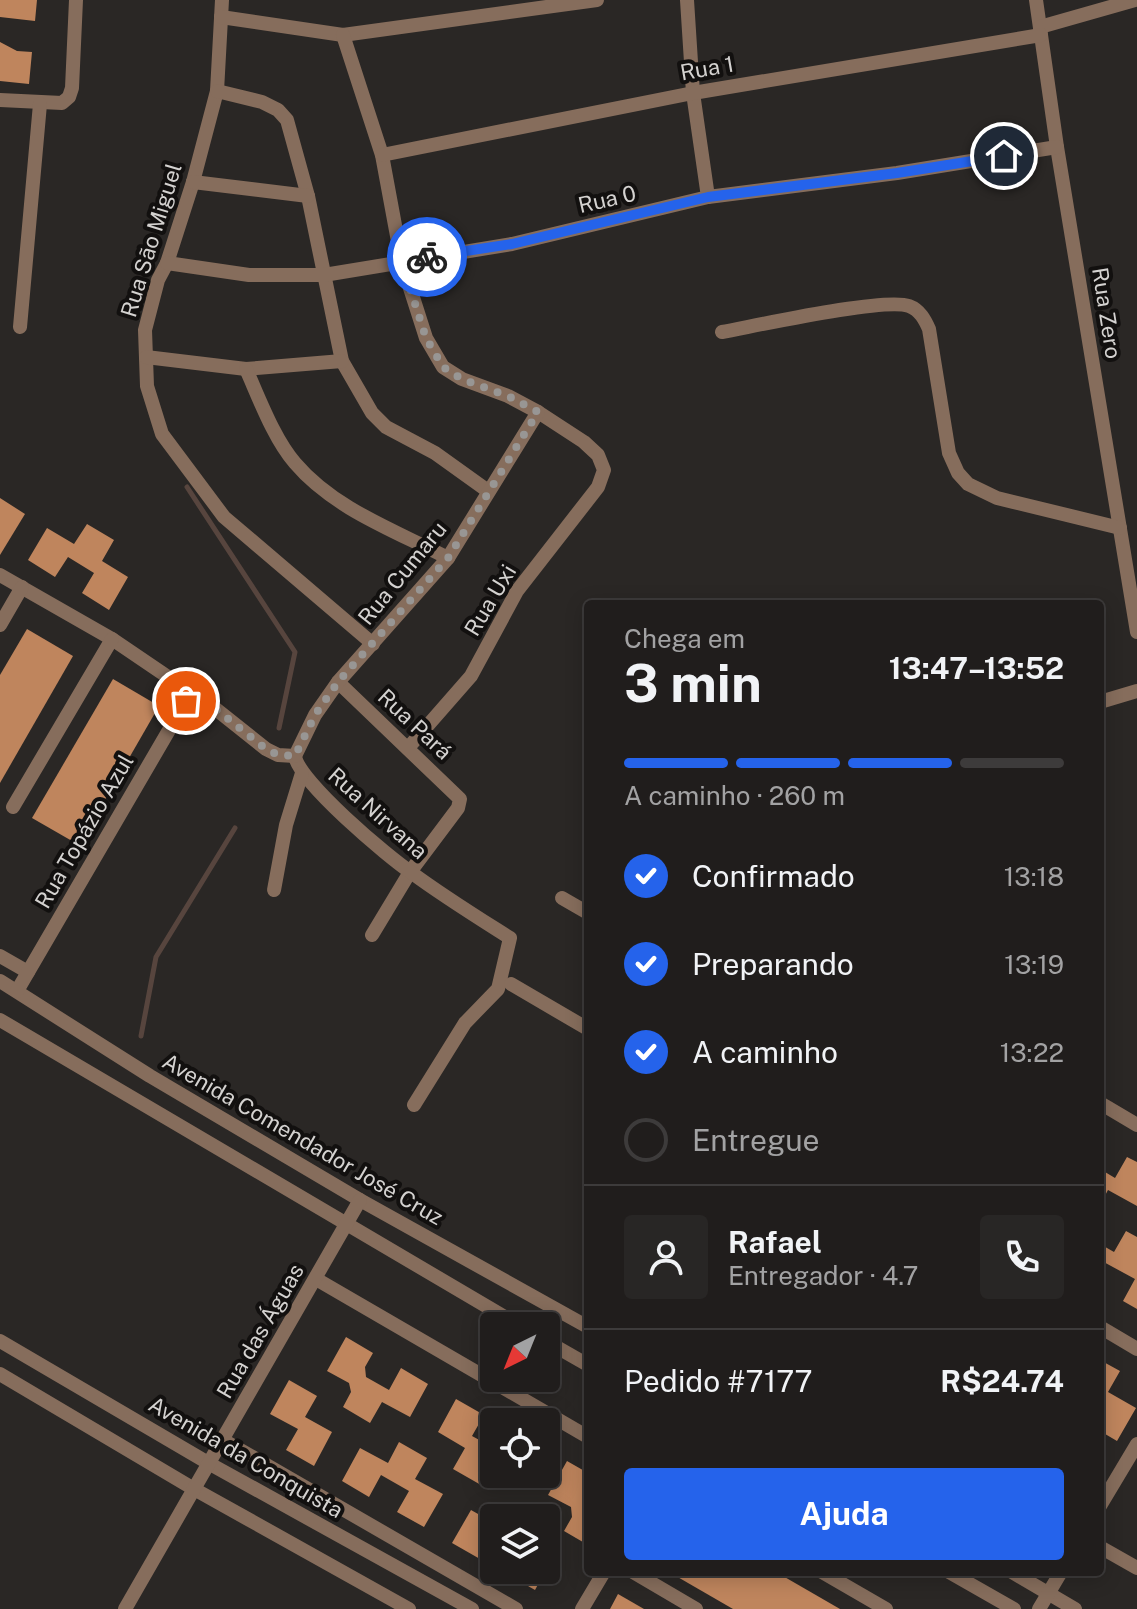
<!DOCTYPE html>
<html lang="pt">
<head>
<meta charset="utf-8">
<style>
  :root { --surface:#201d1c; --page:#282625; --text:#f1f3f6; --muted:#a2a2a3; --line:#3d3b3b; --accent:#2563eb }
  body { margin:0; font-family:"Public Sans",sans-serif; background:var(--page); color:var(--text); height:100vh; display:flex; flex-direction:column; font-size:30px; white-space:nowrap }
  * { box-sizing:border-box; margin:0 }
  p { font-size:26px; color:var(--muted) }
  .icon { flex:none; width:44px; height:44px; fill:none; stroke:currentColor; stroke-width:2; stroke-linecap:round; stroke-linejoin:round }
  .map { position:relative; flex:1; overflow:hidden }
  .side { position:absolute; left:584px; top:600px; width:520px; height:976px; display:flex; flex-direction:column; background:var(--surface); border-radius:8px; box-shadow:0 4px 20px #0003,0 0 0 2px var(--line) }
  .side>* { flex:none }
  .needle { width:52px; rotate:223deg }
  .controls { position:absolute; left:480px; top:1312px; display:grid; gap:16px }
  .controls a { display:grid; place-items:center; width:80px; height:80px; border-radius:8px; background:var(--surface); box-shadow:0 4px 20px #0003,0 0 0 2px var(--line); font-size:40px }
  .pin { position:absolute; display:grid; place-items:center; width:68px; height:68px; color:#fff; margin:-34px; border:4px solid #fff; border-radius:50%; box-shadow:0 2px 8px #0007 }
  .courier { position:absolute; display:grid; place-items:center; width:80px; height:80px; margin:-40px; border:6px solid #2563eb; border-radius:50%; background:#fff; color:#222; box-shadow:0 2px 10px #0007 }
  .headline em { font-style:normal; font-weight:700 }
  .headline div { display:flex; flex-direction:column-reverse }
  .headline { display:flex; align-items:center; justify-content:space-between; height:136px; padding:0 40px }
  h1 { font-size:52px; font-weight:700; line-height:60px }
  .bar { display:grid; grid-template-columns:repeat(4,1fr); gap:12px 8px; align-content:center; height:96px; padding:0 40px }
  .bar i { height:10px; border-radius:6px; background:var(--line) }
  .bar .on { background:var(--accent) }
  .bar p { grid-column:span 4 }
  .line { display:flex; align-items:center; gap:20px; padding:0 40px; border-top:2px solid var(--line) }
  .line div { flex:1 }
  .round { display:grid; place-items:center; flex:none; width:84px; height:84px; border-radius:8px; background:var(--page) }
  ol { padding:0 40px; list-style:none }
  li { display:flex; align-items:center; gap:24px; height:88px }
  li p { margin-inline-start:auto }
  li .icon { padding:8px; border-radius:50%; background:var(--accent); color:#fff; stroke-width:4 }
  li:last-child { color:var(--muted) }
  li i { width:44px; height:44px; border:4px solid var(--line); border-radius:50% }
  .action { display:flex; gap:16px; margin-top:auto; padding:16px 40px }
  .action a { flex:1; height:92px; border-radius:8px; background:var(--accent); color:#fff; font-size:32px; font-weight:700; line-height:92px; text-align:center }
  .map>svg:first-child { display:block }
</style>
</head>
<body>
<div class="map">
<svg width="1137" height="1609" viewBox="0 0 1137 1609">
  <rect width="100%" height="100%" fill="#2a2725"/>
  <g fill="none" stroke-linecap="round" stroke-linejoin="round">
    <g stroke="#57453e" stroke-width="5">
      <polyline points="187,487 295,652 279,728"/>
      <polyline points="141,1036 156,957 235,828"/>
    </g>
  </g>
  <g fill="#bf855d">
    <polygon points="0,0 37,0 35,21 0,17"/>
    <polygon points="0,42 17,51 32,52 29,84 0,81"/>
    <polygon points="0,498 25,514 0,555"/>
    <polygon points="87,524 114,540 102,561 128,577 109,610 82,593 94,573 68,557 55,577 28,560 47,528 74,544"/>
    <polygon points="27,629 73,656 0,783 0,675"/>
    <polygon points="113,679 159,706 79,845 32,818"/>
    <polygon points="1127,1157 1137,1162 1137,1206 1108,1190 1100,1205 1100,1169 1115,1178"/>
    <polygon points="1126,1231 1137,1237 1137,1309 1123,1301 1135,1279 1100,1260 1100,1244 1114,1252"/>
    <polygon points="346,1337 373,1353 365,1367 366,1377 389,1390 401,1368 428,1384 410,1417 382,1402 370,1423 343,1407 351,1392 349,1383 327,1371"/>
    <polygon points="1100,1360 1120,1371 1108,1392 1136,1408 1117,1441 1100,1431"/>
    <polygon points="289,1380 317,1396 305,1417 332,1432 314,1466 286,1450 298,1429 270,1414"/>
    <polygon points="456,1399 484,1415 472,1436 494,1448 494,1461 481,1485 453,1469 465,1448 438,1432"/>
    <polygon points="399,1442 427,1458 415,1479 443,1494 424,1527 397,1512 409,1491 381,1475 369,1497 342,1481 360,1448 388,1463"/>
    <polygon points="567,1461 588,1473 588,1488 583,1498 588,1501 588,1545 564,1531 572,1517 571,1507 548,1495"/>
    <polygon points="510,1504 535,1518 502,1518"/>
    <polygon points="471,1510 494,1523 494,1533 480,1559 452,1543"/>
    <polygon points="500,1570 546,1570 535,1590"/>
    <polygon points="669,1572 776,1572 840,1609 733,1609"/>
    <polygon points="618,1594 644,1609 610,1609"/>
  </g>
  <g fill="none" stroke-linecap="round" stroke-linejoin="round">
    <g stroke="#866d5c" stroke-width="14">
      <polyline points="222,0 217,91 193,182 167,263 158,280 145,330 147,386 162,434 224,517 373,644"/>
      <polyline points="687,0 693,93 708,197"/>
      <polyline points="1036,0 1057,147 1137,632"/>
      <polyline points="221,17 343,35 597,0"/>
      <polyline points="1040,27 1135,0"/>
      <polyline points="343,35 382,155 402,263 426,338 443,367 462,379 508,396 538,412 584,442 598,455 604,470 598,487 517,591 471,676 408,748"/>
      <polyline points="217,91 262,102 278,110 287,120 308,196 342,361 372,413 386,427 435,453 488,491"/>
      <polyline points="0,100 62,103 69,97 72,88 76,0"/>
      <polyline points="382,155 693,93 1041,35"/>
      <polyline points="193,182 308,196"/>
      <polyline points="167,263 249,275 324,275 512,244 708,197 897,173 1057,147"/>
      <polyline points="20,327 40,104"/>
      <path d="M722 332C755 326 885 297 909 306 920 310 925 320 929 329L949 453 958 473 968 484 997 498 1120 528"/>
      <polyline points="146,357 246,369 342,361"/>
      <path d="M246 369C259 398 274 439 295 463 334 509 396 531 448 558"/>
      <polyline points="0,575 112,639 168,677 186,693 212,706 266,749 278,755 295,756"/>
      <polyline points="0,625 22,587"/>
      <polyline points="338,682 460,799 458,808 410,872 372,935"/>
      <polyline points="1100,702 1137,691"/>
      <path d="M295 756C298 781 388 857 412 873 443 896 477 917 510 938L498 989 465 1023 414 1105"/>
      <polyline points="295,756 315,715 338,682 448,558 538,412"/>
      <polyline points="13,807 112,639"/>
      <polyline points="274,890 286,825 302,773"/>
      <polyline points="562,898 588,913"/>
      <polyline points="0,956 28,972"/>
      <polyline points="0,981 150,1076 360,1200 588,1327"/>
      <polyline points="511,984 588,1029"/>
      <polyline points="17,991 186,701 186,693"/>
      <polyline points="0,1020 520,1326"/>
      <polyline points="1100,1103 1137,1125"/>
      <polyline points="316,1279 588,1437"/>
      <polyline points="1100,1327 1137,1349"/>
      <polyline points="0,1341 210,1464 472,1609"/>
      <polyline points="546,1341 588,1365"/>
      <polyline points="0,1374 194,1489 409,1609"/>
      <polyline points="223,1440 516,1609"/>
      <polyline points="1100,1506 1137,1444"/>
      <polyline points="1100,1547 1137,1568"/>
      <polyline points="633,1572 696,1609"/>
      <polyline points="822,1572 886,1609"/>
      <polyline points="949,1572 1014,1609"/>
      <polyline points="1012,1572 1075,1609"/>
      <polyline points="125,1609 360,1200"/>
      <polyline points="582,1609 604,1572"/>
      <polyline points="1039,1609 1061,1572"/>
    </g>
  </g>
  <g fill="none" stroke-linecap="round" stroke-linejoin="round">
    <polyline stroke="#989694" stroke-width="8" stroke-dasharray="0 14.4" points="186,701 186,693 212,706 266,749 278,755 295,756 315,715 338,682 448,558 538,412 508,396 462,379 443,367 426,338 402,263 427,257"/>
    <polyline stroke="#2563eb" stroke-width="10" points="427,257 512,244 708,197 897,173 1004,156"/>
  </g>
  <g text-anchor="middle" stroke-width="8" stroke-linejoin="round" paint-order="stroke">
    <g font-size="22" fill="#d4d2d0" stroke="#12100f">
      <text transform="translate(707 68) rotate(-10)" y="8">Rua 1</text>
      <text transform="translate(607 199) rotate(-13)" y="8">Rua 0</text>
      <text transform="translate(151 240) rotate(-73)" y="8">Rua São Miguel</text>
      <text transform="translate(1107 313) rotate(81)" y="8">Rua Zero</text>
      <text transform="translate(402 573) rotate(-51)" y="8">Rua Cumaru</text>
      <text transform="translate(490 600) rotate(-59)" y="8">Rua Uxi</text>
      <text transform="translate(415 724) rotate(43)" y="8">Rua Pará</text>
      <text transform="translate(378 813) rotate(42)" y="8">Rua Nirvana</text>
      <text transform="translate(84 831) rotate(-60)" y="8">Rua Topázio Azul</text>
      <text transform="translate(303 1139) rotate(30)" y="8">Avenida Comendador José Cruz</text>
      <text transform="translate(260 1331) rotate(-60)" y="8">Rua das Águas</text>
      <text transform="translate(246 1457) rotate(30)" y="8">Avenida da Conquista</text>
    </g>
  </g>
</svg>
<div class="controls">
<a><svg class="needle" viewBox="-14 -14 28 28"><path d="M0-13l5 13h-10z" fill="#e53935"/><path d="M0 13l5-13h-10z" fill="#a2a2a3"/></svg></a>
<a><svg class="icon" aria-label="locate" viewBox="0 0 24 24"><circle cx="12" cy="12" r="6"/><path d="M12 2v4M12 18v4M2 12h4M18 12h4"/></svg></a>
<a><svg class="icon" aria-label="layers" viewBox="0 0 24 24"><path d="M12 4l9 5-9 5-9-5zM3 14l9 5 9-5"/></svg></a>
</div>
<div class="pin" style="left:186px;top:701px;background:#ea580c"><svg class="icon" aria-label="bag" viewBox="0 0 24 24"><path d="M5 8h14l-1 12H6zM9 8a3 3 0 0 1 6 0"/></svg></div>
<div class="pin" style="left:1004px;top:156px;background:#1f2937"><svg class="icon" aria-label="home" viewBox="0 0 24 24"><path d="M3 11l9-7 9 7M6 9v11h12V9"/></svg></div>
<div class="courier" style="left:427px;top:257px"><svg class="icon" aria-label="bike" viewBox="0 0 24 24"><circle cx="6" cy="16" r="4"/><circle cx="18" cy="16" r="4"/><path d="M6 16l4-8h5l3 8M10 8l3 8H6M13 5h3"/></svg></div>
<section class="side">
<div class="headline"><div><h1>3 min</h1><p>Chega em</p></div><em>13:47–13:52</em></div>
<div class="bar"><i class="on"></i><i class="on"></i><i class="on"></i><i></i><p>A caminho · 260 m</p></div>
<ol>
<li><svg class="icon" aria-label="check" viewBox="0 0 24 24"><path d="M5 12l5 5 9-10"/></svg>Confirmado<p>13:18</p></li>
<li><svg class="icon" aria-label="check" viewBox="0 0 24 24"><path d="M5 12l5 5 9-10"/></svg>Preparando<p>13:19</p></li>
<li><svg class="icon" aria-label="check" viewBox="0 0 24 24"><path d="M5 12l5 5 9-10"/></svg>A caminho<p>13:22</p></li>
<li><i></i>Entregue</li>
</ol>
<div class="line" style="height:144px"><a class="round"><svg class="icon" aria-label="person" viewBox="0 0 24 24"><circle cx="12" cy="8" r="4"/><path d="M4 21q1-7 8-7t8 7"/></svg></a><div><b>Rafael</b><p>Entregador · 4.7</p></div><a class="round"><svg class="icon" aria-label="phone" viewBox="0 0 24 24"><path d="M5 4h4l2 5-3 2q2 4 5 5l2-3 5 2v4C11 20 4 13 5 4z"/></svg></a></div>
<div class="line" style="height:104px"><div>Pedido #7177</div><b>R$24.74</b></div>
<div class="action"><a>Ajuda</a></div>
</section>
</div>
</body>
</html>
